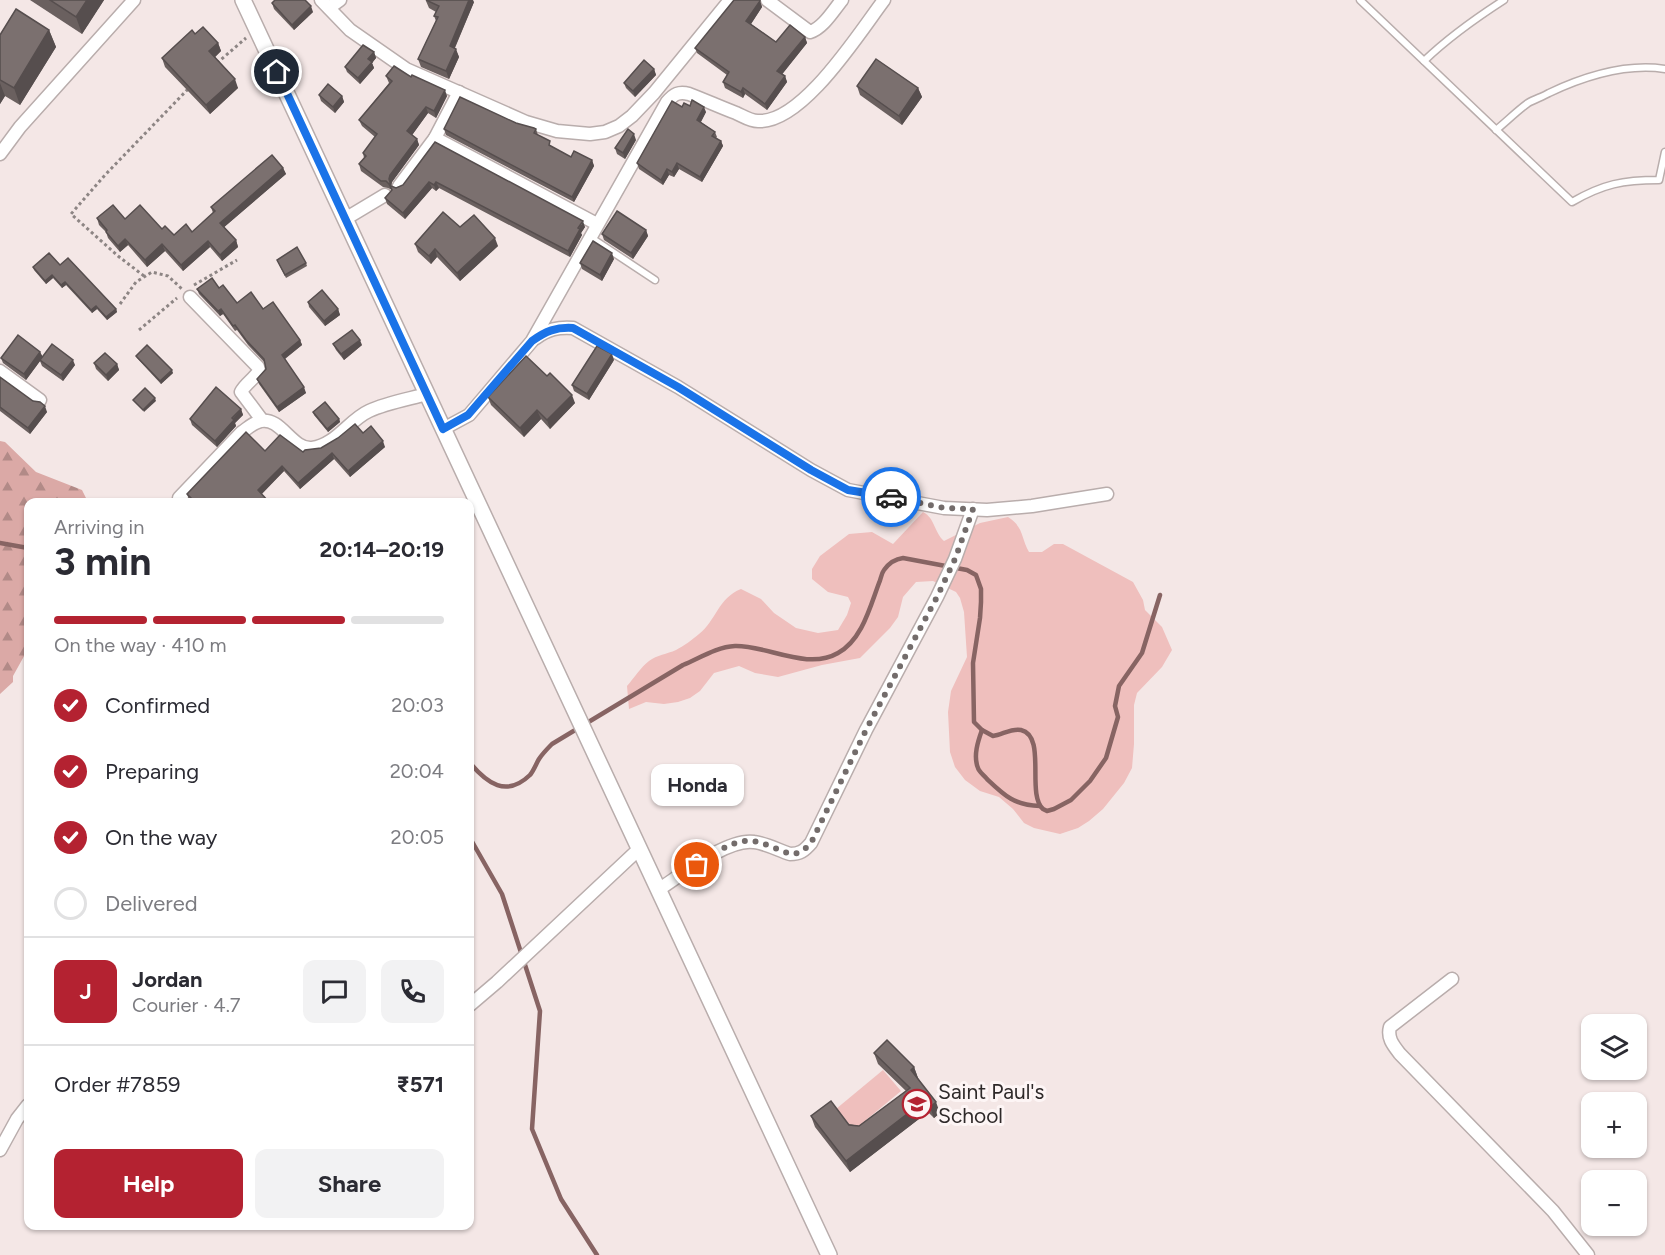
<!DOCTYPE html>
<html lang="en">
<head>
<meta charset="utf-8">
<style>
  :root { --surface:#fff; --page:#f2f2f3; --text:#2b2b33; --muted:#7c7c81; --line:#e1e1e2; --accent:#b42231 }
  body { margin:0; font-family:Figtree,sans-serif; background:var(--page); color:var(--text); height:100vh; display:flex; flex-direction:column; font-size:22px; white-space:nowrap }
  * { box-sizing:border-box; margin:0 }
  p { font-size:20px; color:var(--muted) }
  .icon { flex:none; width:33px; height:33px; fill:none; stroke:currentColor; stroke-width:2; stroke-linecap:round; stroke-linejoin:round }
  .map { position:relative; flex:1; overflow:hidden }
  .side { position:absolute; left:24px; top:498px; width:450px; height:732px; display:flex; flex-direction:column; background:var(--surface); border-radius:12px; box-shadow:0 2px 4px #0004 }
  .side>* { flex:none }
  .controls { position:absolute; left:1581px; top:1014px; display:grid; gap:12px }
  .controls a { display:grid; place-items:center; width:66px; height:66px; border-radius:12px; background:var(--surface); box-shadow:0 2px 4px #0004; font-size:30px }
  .pin { position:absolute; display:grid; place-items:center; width:51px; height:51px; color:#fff; margin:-26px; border:3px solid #fff; border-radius:50%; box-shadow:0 2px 6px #0007 }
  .courier { position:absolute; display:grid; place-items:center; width:60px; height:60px; margin:-30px; border:4px solid #1a73e8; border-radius:50%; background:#fff; color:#222; box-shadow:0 2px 8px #0007 }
  .bubble { position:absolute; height:42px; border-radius:12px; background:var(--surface); box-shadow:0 2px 4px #0004; font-size:20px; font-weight:700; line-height:42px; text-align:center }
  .overview em { font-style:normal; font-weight:700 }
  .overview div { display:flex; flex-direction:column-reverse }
  .overview { display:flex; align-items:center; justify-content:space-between; height:102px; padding:0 30px }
  h1 { font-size:39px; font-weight:700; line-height:45px }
  .bar { display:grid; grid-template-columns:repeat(4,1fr); gap:9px 6px; align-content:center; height:72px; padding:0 30px }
  .bar i { height:8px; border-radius:4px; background:var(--line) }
  .bar .on { background:var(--accent) }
  .bar p { grid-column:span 4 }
  .line { display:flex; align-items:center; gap:15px; padding:0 30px; border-top:2px solid var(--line) }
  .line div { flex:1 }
  .round { display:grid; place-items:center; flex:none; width:63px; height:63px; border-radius:12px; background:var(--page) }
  ol { padding:0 30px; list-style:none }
  li { display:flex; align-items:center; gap:18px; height:66px }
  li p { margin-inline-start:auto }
  li .icon { padding:6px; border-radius:50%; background:var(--accent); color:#fff; stroke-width:4 }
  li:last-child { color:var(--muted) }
  li i { width:33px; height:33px; border:3px solid var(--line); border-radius:50% }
  .button { display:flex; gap:12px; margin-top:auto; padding:12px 30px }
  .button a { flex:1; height:69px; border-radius:12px; background:var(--accent); color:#fff; font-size:24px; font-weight:700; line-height:69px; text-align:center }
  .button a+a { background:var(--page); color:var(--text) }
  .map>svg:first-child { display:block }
</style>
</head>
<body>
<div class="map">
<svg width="1665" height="1255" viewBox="0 0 1665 1255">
  <defs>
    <pattern id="forest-firs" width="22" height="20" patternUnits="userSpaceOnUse" patternTransform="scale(1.5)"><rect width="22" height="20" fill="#dba9a6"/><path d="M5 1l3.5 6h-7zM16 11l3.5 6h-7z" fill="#b28a87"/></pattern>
  </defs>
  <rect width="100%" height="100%" fill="#f4e7e6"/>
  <g fill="#efbfbd">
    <path d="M923 512C935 518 934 532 944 541L980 523 1008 517C1024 527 1021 538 1029 552H1042L1054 544H1063L1133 582 1143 600 1145 610 1162 627 1172 650 1162 667 1137 693 1134 705V744L1132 768 1124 783 1103 809 1089 821 1078 828 1060 834 1034 828 1024 823 1013 809 999 797 980 791 965 780 955 767 950 752 948 712 951 691 967 657 964 612 960 598 956 592 933 581 916 582 903 597 898 617 890 628 860 658 822 665 778 677 755 673 739 666 714 673 700 691 690 698 678 702 664 704 646 702 629 709 627 686C634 678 641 667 649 661 657 655 667 654 676 650 684 646 693 639 699 634 716 621 718 598 741 589L761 599 774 613 796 628 818 633 838 630 847 615 851 603 848 597 828 592 812 579V569L820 556 849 534 872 532 893 544Z"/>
    <polygon points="883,1070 901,1091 854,1130 836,1109"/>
  </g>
  <polygon fill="url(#forest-firs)" points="0,441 5,442 36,472 82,490 88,502 28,502 28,649 13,676 13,682 0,694"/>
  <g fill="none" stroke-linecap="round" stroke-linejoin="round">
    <g stroke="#876463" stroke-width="4.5">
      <polyline points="0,543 28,548"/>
      <path d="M982 730C978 741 973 756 978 768 979 772 984 775 987 779 1005 796 1014 805 1040 806"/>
      <path d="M470 763C487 783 506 798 530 775 534 770 536 764 539 759 543 753 547 749 552 744L683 665C700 658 716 647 735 646 767 645 807 671 838 653 862 640 870 607 879 583 881 579 881 574 884 570 889 563 895 559 903 558L967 570 976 575 981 589V602L980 618 973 663 974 722 982 730 993 736C1002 735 1011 728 1021 730 1047 736 1026 794 1043 809L1047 811 1054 809 1071 800 1090 781 1106 758 1118 717 1115 706 1119 686 1142 653 1160 595"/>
      <polyline points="470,838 502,894 540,1011 532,1129 561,1199 597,1255"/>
    </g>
    <g stroke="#b9adac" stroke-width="9">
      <g id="service">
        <path d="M1360 0 1572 202C1603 184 1623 180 1659 180L1665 152"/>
        <path d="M1424 61C1449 37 1476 18 1504 0"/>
        <path d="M1496 130C1507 121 1517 111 1528 103 1535 99 1542 97 1549 93 1585 76 1625 63 1665 69"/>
        <polyline points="590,237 655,280"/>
      </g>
    </g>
    <g stroke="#b9adac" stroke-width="15">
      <g id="minor">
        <polyline points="321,0 350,30 406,69 526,122 557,131 590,134 605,132 619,126 632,116 654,93 730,0"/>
        <path d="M767 0 810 32C823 28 833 11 842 0"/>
        <polyline points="329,8 340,0"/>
        <polyline points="435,138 597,224"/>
        <polyline points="0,154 20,127 134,0"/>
        <polyline points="399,186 435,138 459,92"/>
        <polyline points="345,219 385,195"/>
        <path d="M190 297 258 367 259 371C254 379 245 384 241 392L262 420"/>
        <path d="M536 338C548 329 558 327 573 328L678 387 811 470 848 490 944 508 987 510 1032 506 1107 494"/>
        <polyline points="0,371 40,400"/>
        <path d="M443 429 469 415 532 341 667 102C674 94 679 91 689 94 705 100 720 107 736 113 743 116 750 121 758 121 802 124 859 33 884 0"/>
        <path d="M179 498 242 432C248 428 254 422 261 421 281 417 292 450 312 448 336 445 349 420 369 411 386 403 409 399 427 394"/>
        <path d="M658 890C680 876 727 838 754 842 765 843 778 850 790 854 800 854 804 851 811 843L866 730 937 597 955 559 973 509"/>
        <path d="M1452 979 1390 1027C1387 1038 1393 1045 1400 1054L1553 1211 1588 1255"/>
        <polyline points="470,1005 497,982 639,849"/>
        <polyline points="0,1150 17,1119 28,1105"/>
      </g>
    </g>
    <g stroke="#b9adac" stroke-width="18">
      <polyline id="tertiary" points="243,0 829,1255"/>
    </g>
    <g stroke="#8d8584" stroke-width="3" stroke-dasharray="3 3" stroke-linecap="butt">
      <polyline points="217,63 246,38"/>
      <polyline points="144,276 118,256 71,214 105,175 190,87"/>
      <polyline points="194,285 237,260"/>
      <polyline points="120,304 136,282 152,272 168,276 182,289"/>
      <polyline points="139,330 177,298"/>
    </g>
    <use href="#service" stroke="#fff" stroke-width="6"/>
    <use href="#minor" stroke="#fff" stroke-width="12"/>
    <use href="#tertiary" stroke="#fff" stroke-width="15"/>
  </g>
  <g fill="#6a605f">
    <polygon points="30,0 104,0 82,34"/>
    <polygon points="426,1 474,2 455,48 459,57 449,79 421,67 418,59 436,21 434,16 436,12 429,8"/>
    <polygon points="760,1 762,7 751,24 776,42 805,37 807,43 782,74 785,76 787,82 767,110 745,94 743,98 725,88 723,82 727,75 697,53 695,48"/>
    <polygon points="272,3 313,12 294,30 274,9"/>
    <polygon points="49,30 56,47 20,105 5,96 0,104 0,35"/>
    <polygon points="195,34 218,43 221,51 215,57 238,88 210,114 165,67 162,58"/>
    <polygon points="374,52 376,58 372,63 374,68 360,84 347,72 345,67"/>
    <polygon points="654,69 656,75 635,97 626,88 624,83"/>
    <polygon points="386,76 411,77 447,96 436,118 428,113 412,135 417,139 419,145 392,182 391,186 396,188 403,185 435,142 585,227 581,233 582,235 570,257 439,188 436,191 432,188 405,219 387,204 385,198 392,190 388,188 383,187 361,171 359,164 364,158 363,153 375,137 362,126 359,120 389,83"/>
    <polygon points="857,86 918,88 922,97 902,125 860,95"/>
    <polygon points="319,95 342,96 344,102 335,113 321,101"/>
    <polygon points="690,106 706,112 701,122 715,132 717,137 716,138 721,141 723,146 702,182 679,169 674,177 669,175 663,185 639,169 637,163 682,107"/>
    <polygon points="516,123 536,129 538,135 552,147 571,157 592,160 594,166 574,202 446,135 444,129"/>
    <polygon points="636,140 625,159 617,154 615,148"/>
    <polygon points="283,168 286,174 224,227 236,240 238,247 222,261 210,247 183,271 165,251 147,267 128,245 120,252 108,238 106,232 99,225 97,218 125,219 162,229 174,235 192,232 213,213 211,207"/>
    <polygon points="460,227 498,246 460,281 437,257 431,264 418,252 415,244"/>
    <polygon points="646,230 648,236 633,259 604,240 602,234"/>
    <polygon points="614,259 602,281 582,269 580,263"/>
    <polygon points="277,260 306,263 307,266 286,278"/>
    <polygon points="60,265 116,309 117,312 107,320 97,309 92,313 66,285 62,288 53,278 46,284 34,270 33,267"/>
    <polygon points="219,288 237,303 263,309 300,340 302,345 285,359 306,393 279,412 259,384 257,379 266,369 265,363 248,345 237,330 235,331 223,314 220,316 199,294 197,289"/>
    <polygon points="308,302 338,309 340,315 325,326 309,307"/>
    <polygon points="333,344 362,345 344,360 336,350"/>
    <polygon points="40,352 42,357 75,365 63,381 42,366 40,361 26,380 3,363 1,358"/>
    <polygon points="136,356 173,373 161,384 137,358"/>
    <polygon points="614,360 589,400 574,391 572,385"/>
    <polygon points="94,363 117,364 119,370 108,381 96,369"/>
    <polygon points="547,376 575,403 550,429 541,419 524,437 491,405 488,397"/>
    <polygon points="0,377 47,412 30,434 0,411"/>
    <polygon points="241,409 243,415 235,423 236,426 217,447 192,425 190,419"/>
    <polygon points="313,412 339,419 340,422 328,432 314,415"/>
    <polygon points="363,433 385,447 350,477 334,459 300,489 284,471 261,494 269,502 192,502 189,500 187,494 265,451 303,452 321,448"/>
    <polygon points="874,1053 914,1067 918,1078 940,1113 934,1118 928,1112 850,1172 815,1127 811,1116 859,1126 906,1091 878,1064"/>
  </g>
  <g fill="#564e4e">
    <polygon points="87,0 104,0 82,34 76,17"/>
    <polygon points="469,0 473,0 474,2 452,54 450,46"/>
    <polygon points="760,1 762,7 749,27 746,21"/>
    <polygon points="311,6 313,12 294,30 292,25"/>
    <polygon points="49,30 56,47 20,105 14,88"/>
    <polygon points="805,37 807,43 780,77 777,71"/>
    <polygon points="218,43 221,51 212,60 209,51"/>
    <polygon points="456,49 459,57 449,79 446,71"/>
    <polygon points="374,52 376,58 372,63 374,68 360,84 358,78 368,59"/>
    <polygon points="654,69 656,75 635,97 633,91"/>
    <polygon points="785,76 787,82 767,110 765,104"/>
    <polygon points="235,79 238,88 210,114 206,105"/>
    <polygon points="0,83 5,96 0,104"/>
    <polygon points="743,88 745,94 743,98 741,92"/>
    <polygon points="918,88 922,97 902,125 899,116"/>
    <polygon points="445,90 447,96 436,118 434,111"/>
    <polygon points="342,96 344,102 335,113 333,107"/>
    <polygon points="426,107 428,113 410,138 407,131"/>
    <polygon points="704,107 706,112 699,125 697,120"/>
    <polygon points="634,134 636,140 625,159 623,153"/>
    <polygon points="417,139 419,145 392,182 391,186 389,179 390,175"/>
    <polygon points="721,141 723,146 702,182 700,177"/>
    <polygon points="592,160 594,166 574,202 572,197"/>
    <polygon points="677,163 679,169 674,177 672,172"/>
    <polygon points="283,168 286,174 222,229 220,223"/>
    <polygon points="667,169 669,175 663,185 661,180"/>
    <polygon points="429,182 432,188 405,219 403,213"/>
    <polygon points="436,182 439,188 436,191 434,185"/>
    <polygon points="583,221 585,227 581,233 582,235 570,257 568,251"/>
    <polygon points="646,230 648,236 633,259 631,253"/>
    <polygon points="495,238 498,246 460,281 457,273"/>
    <polygon points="125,239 128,245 120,252 118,246"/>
    <polygon points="236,240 238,247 222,261 220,255"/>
    <polygon points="208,241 210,247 183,271 181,265"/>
    <polygon points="162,244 165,251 147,267 145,260"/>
    <polygon points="435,249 437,257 431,264 429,256"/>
    <polygon points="612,253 614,259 602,281 600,275"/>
    <polygon points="52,275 53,278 46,284 45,281"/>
    <polygon points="65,282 66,285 62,288 61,285"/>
    <polygon points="96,306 97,309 92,313 91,310"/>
    <polygon points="116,309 117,312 107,320 106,317"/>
    <polygon points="221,309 223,314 220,316 218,311"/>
    <polygon points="338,309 340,315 325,326 324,321"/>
    <polygon points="300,340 302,345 283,360 282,355"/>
    <polygon points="360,340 362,345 344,360 341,354"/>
    <polygon points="40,352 43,357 26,380 24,374"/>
    <polygon points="612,354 614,360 589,400 587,394"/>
    <polygon points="73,360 75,365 63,381 61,375"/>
    <polygon points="117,364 119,370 108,381 106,375"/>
    <polygon points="172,370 173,373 161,384 160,381"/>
    <polygon points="304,387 306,393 279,412 277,407"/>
    <polygon points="572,395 575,403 550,429 547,420"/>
    <polygon points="155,398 156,401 144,412 143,410"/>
    <polygon points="45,406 47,412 30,434 28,428"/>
    <polygon points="241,409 243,415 235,423 236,426 217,447 215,441"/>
    <polygon points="537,410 541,419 524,437 520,428"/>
    <polygon points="339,419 340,422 328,432 327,429"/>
    <polygon points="383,441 385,447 350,477 348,471"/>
    <polygon points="332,453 334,459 300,489 298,483"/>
    <polygon points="282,466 284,471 260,496 258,490"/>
    <polygon points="914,1067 918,1078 915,1081 911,1070"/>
    <polygon points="924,1101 928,1112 850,1172 846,1161"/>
    <polygon points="936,1102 940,1113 934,1118 930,1107"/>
  </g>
  <g fill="#7b706f" stroke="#564e4e" stroke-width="1.5">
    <polygon points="50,0 87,0 76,17"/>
    <polygon points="275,0 305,0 311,6 292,25 272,3"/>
    <polygon points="426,0 469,0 450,46 456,49 446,71 418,59 438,17 434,16 439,6"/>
    <polygon points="734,0 760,0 760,1 746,21 776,42 790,25 805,37 777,71 785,76 765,104 743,88 741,92 723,82 729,72 695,48"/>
    <polygon points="16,9 49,30 14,88 0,80 0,35"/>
    <polygon points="203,27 218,43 209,51 235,79 206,105 162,58 192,30 195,34"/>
    <polygon points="363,45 374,52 368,59 372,62 358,78 345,67"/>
    <polygon points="876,59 918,88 899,116 857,86"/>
    <polygon points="644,60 654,69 633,91 624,83"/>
    <polygon points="394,66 411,77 412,75 445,90 434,111 426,107 407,131 417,139 390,175 389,179 391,186 396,188 403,185 435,142 583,221 578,228 580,229 568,251 436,182 434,185 429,182 403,213 385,198 392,190 389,184 386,181 381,181 359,164 366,156 363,153 377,134 359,120 392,81 386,76"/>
    <polygon points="328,84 342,96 333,107 319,95"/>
    <polygon points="460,97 516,123 534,128 536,129 534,133 550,141 549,145 571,157 574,151 592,160 572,197 444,129"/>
    <polygon points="692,100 704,107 697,120 715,132 712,136 721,141 700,177 677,163 672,172 667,169 661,180 637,163 672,101 682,107 684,103 690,106"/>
    <polygon points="628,129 634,134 623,153 615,148"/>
    <polygon points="272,155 283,168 220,223 236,240 220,255 208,241 181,265 162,244 145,260 125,239 118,246 106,232 107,230 97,218 113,205 125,219 140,205 162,229 165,226 174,235 186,224 192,232 215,211 211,207"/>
    <polygon points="617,211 646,230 631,253 602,234"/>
    <polygon points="443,212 460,227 474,215 495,238 457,273 435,249 429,256 415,244"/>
    <polygon points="593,241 612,253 600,275 580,263"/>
    <polygon points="297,247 306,263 285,275 277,260"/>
    <polygon points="49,253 60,265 68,258 116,309 106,317 96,306 91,310 65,282 61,285 52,275 45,281 33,267"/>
    <polygon points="212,278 219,288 223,285 237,303 251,292 263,309 273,302 300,340 282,355 304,387 277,407 257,379 266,369 264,359 246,340 235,325 233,326 221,309 218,311 197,289"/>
    <polygon points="322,290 338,309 324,321 308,302"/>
    <polygon points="352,330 360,340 341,354 333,344"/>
    <polygon points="18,335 40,352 24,374 1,358"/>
    <polygon points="52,344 73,360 61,375 40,360"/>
    <polygon points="147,345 172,370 160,381 136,356"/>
    <polygon points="597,346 612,354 587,394 572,385"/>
    <polygon points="105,353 117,364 106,375 94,363"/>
    <polygon points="526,356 547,376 550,373 572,395 547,420 537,410 520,428 488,397"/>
    <polygon points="0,377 33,401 40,402 45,406 28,428 0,407"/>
    <polygon points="216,387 241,409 232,418 234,420 215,441 190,419"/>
    <polygon points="145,388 155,398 143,410 133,400"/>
    <polygon points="325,402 339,419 327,429 313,412"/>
    <polygon points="355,424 363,433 371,426 383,441 348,471 332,453 298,483 282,466 258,490 269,502 195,502 187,494 246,432 265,451 280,435 303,452 305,450 321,448 338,438"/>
    <polygon points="887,1040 914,1067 911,1070 936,1102 930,1107 924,1101 846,1161 811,1116 831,1101 849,1125 859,1126 910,1088 874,1053"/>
  </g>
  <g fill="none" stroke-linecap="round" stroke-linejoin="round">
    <path stroke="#736c6b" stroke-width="6" stroke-dasharray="0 10.8" d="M697 865C713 854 733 839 753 841 765 843 778 850 790 854 800 854 804 850 811 843L866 730 937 597 955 559 973 509 944 508 891 497"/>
    <path stroke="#1a73e8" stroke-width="8" d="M277 72 443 429 468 415 532 341C546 331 556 327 573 328L678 387 811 470 848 490 891 497"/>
  </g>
  <defs>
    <g id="school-ring" transform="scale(1.5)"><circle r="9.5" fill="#fdf5f5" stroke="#b42231" stroke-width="1.5"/><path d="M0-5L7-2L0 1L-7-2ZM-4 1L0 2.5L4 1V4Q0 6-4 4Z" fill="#b42231"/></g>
  </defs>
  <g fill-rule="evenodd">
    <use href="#school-ring" x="917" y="1104"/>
  </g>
  <g text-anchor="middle" stroke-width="6" stroke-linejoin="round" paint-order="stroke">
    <g font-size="21" fill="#2e2929" stroke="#fdf5f5" text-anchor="start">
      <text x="938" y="1099">Saint Paul's<tspan x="938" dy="24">School</tspan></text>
    </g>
  </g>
</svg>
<div class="controls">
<a><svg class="icon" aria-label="layers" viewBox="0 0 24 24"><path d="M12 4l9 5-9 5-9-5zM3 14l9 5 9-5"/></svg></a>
<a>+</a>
<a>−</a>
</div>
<div class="pin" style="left:697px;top:865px;background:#ea580c"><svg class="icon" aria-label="bag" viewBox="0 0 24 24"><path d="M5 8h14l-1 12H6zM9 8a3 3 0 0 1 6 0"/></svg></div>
<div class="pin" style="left:277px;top:72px;background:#1f2937"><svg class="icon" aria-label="home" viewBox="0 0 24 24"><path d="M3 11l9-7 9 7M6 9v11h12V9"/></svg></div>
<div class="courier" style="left:891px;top:497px"><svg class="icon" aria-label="car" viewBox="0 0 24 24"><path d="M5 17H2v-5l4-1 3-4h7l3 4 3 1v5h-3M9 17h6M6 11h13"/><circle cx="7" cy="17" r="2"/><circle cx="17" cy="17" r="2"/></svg></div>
<div class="bubble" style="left:651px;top:764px;width:93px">Honda</div>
<section class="side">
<div class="overview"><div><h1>3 min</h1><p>Arriving in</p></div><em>20:14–20:19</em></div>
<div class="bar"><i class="on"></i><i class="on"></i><i class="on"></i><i></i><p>On the way · 410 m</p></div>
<ol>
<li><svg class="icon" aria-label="check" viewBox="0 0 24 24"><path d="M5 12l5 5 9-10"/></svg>Confirmed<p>20:03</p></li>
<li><svg class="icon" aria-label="check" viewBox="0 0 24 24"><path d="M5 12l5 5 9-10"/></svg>Preparing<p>20:04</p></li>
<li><svg class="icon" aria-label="check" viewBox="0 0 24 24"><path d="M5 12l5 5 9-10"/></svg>On the way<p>20:05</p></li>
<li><i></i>Delivered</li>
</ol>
<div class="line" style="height:108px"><b class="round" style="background:var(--accent);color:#fff">J</b><div><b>Jordan</b><p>Courier · 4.7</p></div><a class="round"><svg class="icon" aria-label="chat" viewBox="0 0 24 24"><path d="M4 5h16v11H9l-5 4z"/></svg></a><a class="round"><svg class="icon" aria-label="phone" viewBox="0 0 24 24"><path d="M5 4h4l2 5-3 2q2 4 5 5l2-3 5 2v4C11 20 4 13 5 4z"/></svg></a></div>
<div class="line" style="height:78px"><div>Order #7859</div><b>₹571</b></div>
<div class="button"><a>Help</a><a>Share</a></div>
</section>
</div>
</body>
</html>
